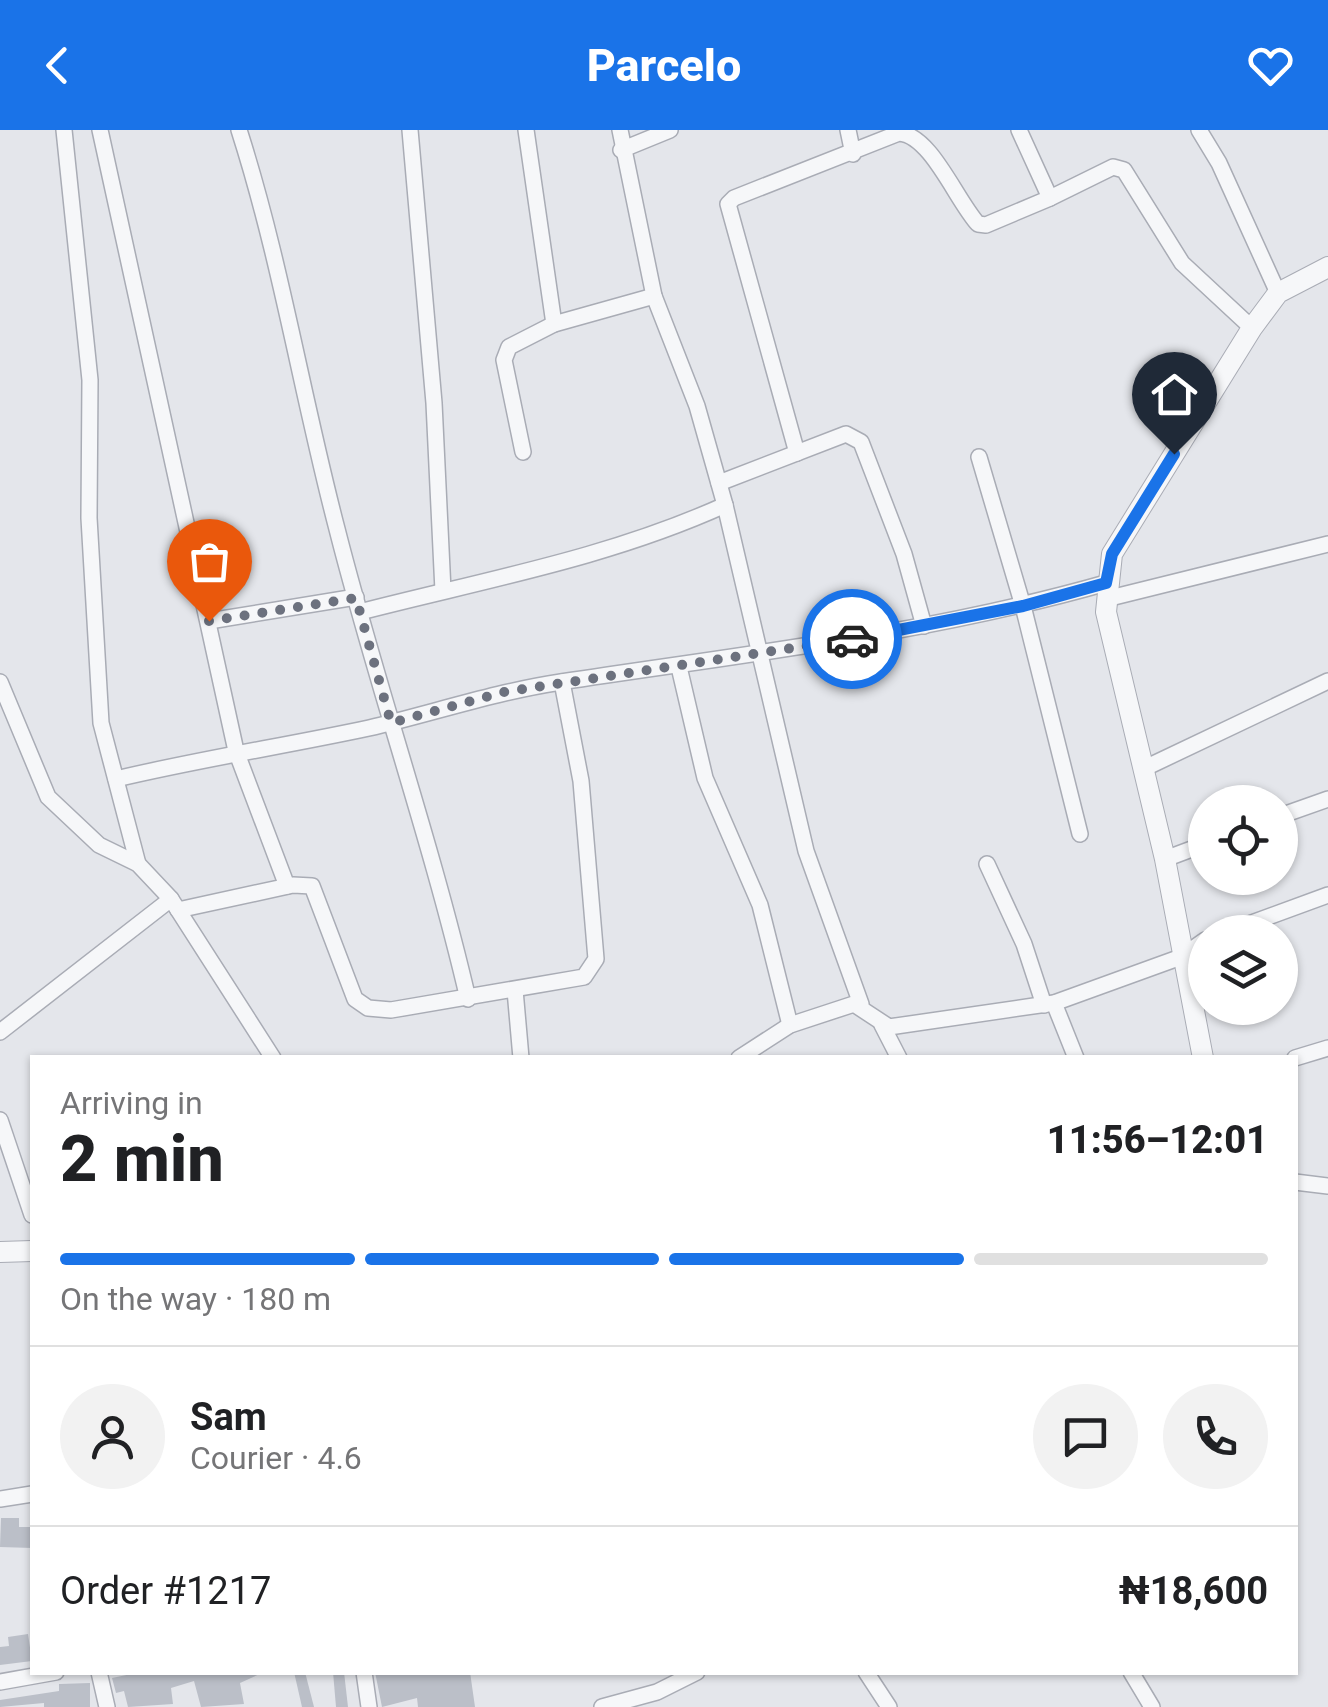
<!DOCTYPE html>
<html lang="en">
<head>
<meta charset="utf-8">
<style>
  :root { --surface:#fff; --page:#f2f2f2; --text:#202124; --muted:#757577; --line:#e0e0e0; --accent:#1a73e8 }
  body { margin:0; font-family:Roboto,sans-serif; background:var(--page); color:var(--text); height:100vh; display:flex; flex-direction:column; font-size:38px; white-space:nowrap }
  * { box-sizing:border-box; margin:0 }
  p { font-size:32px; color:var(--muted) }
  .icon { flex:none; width:55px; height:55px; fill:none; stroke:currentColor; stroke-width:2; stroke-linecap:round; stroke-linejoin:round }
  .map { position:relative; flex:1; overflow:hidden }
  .panel { position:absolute; left:30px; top:925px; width:1268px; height:620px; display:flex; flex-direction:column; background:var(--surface); border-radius:0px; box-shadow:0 2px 8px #0004 }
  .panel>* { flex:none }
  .tools { position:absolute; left:1188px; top:655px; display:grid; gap:20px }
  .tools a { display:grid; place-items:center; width:110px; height:110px; border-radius:50%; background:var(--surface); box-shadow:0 2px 8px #0004; font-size:50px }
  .pin { position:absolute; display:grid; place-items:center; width:85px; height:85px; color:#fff; margin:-102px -42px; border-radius:50% 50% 50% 0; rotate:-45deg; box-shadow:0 0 10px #0007 }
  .pin .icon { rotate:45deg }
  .courier { position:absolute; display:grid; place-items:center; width:100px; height:100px; margin:-50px; border:8px solid #1a73e8; border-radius:50%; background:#fff; color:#222; box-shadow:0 2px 12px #0007 }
  .head em { font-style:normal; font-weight:800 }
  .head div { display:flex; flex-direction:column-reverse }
  .head { display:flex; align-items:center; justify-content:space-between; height:170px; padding:0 30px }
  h1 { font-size:65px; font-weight:800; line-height:75px }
  .bar { display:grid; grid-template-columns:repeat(4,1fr); gap:15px 10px; align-content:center; height:120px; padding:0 30px }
  .bar i { height:12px; border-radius:8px; background:var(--line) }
  .bar .on { background:var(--accent) }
  .bar p { grid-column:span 4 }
  .line { display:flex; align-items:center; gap:25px; padding:0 30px; border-top:2px solid var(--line) }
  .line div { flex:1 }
  .round { display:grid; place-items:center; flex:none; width:105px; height:105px; border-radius:52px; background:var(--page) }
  header { display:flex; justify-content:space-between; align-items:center; height:130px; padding:0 30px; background:var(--accent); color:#fff; font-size:45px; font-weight:800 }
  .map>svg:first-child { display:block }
</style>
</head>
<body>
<header><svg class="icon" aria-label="back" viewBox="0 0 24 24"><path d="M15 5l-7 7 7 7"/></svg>Parcelo<svg class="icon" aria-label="heart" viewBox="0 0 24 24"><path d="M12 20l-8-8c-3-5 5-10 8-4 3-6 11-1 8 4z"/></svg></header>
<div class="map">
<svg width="1328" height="1577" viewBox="0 0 1328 1577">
  <rect width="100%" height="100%" fill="#e4e6eb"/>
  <g fill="#bbbfc8">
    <polygon points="1,1388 19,1388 19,1397 32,1397 32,1418 0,1417"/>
    <polygon points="28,1504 32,1531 0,1535 0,1517 9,1516 8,1507"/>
    <polygon points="141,1542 264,1542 240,1553 244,1574 201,1577 194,1551 171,1558 173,1574 128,1577 124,1561 116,1563 112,1548"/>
    <polygon points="294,1542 305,1542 314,1577 302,1577"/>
    <polygon points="333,1542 344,1542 348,1577 336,1577"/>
    <polygon points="375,1542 470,1542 475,1577 418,1577 417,1568 382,1577"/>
    <polygon points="90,1553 90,1577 44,1577 44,1573 0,1577 0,1570 59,1561 59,1554"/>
  </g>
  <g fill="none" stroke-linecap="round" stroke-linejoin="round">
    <g stroke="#a9acb5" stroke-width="18">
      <g id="minor">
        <polyline points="64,0 90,250 89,388 101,593 138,734"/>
        <polyline points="100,0 236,621 287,756"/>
        <path d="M239 0C281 131 302 266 337 399 377 557 431 710 468 869"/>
        <polyline points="410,0 434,273 443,461"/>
        <polyline points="526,0 554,194"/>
        <polyline points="620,0 654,166 697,276 725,375 806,721 861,874"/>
        <polyline points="848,0 853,24"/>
        <polyline points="1199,0 1219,33 1278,163"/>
        <polyline points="621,20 670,0"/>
        <polyline points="1050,68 1113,37 1124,40 1182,133 1252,198"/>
        <polyline points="523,322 504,230 509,217 554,194 654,166"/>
        <path d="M797 323 728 74 734 68 899 3C931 5 956 70 978 94L986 95 1050 68 1019 0"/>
        <polyline points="979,327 1023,476 1080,704"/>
        <polyline points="719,353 846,304 861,312 904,424 924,496"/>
        <polyline points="1106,469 1328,414"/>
        <path d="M360 482C484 450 608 428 725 375"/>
        <polyline points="209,491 356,467"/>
        <polyline points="679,537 705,648 760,775 790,895"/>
        <polyline points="0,552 48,667 99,715 138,734 171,769 273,928"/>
        <polyline points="1145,638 1328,551"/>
        <path d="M116 649C200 629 285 616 369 598 433 583 495 562 561 552 744 524 927 504 1106 453"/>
        <polyline points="1280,686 1328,669"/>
        <polyline points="1165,729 1205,714"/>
        <polyline points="987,734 1024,814 1044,875"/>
        <polyline points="178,780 293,755 312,756 355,869 368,878 391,880 584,847 596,829 581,651 562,552"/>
        <polyline points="1227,802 1328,765"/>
        <polyline points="515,860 521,928"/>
        <polyline points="1054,873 1076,928"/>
        <polyline points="882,895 899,928"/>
        <polyline points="0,902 171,769"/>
        <polyline points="739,928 790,895 854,874 889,897 1054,873 1181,827 1205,810"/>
        <polyline points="1295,928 1328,918"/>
        <polyline points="0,990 32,1085"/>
        <polyline points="1295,1052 1328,1056"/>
        <polyline points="0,1369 32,1364"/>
        <polyline points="99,1542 107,1577"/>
        <polyline points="364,1542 369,1577"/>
        <polyline points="866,1542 889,1577"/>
        <polyline points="1131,1542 1152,1577"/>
        <polyline points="0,1552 56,1542"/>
        <polyline points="602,1577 657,1562 697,1542"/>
      </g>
    </g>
    <g stroke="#a9acb5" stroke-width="22">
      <g id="tertiary">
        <polyline points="1203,928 1165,729 1106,482 1112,424 1252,198 1278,163 1328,137"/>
        <polyline points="0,1122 32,1121"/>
      </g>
    </g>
    <use href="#minor" stroke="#f6f7f9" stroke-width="15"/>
    <use href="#tertiary" stroke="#f6f7f9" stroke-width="20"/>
  </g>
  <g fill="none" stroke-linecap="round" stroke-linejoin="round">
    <polyline stroke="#6c717e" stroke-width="10" stroke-dasharray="0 18" points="209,491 356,468 391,593 504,562 852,509"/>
    <polyline stroke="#1a73e8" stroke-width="12" points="852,509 1023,476 1106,453 1112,424 1174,324"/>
  </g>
</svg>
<div class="tools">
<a><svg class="icon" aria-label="locate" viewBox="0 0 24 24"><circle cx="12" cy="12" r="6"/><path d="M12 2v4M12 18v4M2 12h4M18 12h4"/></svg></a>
<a><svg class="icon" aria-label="layers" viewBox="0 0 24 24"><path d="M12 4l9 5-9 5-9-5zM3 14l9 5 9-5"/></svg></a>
</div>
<div class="pin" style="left:209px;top:491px;background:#ea580c"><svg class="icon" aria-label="bag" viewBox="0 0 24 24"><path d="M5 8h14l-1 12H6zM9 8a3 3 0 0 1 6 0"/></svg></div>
<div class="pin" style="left:1174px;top:324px;background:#1f2937"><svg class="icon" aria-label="home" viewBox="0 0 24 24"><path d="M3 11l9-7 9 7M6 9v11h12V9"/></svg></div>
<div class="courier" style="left:852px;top:509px"><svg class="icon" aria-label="car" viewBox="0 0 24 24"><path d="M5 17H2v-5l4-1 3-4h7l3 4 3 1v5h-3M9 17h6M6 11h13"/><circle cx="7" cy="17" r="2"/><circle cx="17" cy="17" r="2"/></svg></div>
<section class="panel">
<div class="head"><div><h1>2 min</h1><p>Arriving in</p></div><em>11:56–12:01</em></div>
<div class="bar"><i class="on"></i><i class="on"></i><i class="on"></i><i></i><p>On the way · 180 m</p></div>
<div class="line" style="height:180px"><a class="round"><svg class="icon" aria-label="person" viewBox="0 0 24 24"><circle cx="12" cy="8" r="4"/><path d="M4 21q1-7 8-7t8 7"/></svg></a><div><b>Sam</b><p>Courier · 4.6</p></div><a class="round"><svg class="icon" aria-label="chat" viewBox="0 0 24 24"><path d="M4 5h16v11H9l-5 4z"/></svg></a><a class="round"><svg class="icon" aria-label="phone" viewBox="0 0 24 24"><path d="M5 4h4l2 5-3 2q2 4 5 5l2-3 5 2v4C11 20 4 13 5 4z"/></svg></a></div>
<div class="line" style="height:130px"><div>Order #1217</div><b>₦18,600</b></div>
</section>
</div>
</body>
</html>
